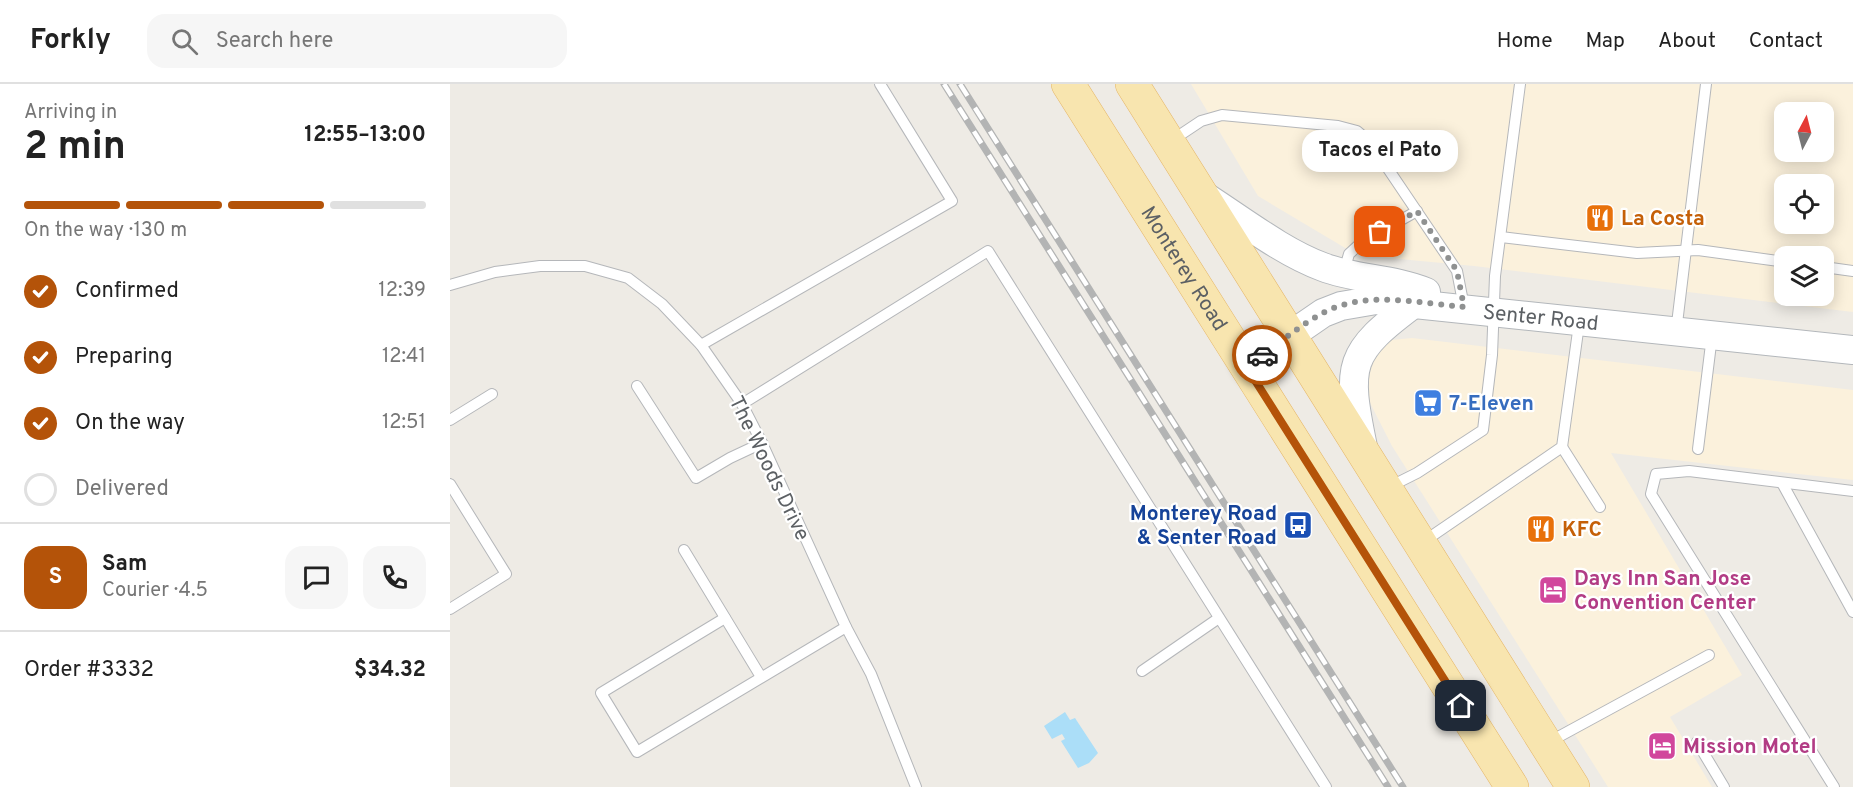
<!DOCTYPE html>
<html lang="en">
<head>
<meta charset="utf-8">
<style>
  :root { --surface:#fff; --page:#f6f6f6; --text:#222; --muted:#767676; --line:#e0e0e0; --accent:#b45309 }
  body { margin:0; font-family:Overpass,sans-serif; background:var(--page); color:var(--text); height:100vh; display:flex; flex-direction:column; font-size:22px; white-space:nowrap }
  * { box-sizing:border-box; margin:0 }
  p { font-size:20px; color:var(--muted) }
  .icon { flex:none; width:33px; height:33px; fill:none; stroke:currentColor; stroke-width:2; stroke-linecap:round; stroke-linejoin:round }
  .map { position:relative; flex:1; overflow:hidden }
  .panel { display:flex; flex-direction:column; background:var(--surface); width:450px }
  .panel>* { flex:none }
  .needle { width:39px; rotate:7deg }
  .buttons { position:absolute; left:1324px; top:18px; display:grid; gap:12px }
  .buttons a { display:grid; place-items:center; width:60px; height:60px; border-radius:12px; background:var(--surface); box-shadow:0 3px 15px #0003; font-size:30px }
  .pin { position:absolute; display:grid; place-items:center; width:51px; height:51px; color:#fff; margin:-26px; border-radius:12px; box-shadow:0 3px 9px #0006 }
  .courier { position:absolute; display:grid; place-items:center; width:60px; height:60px; margin:-30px; border:4px solid #b45309; border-radius:50%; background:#fff; color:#222; box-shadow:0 2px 8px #0007 }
  .bubble { position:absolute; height:42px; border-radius:18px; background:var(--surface); box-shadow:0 3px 15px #0003; font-size:20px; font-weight:700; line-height:42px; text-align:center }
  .head em { font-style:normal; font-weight:700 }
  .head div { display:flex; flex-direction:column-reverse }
  .head { display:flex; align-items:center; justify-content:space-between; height:102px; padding:0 24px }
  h1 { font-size:39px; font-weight:700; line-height:45px }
  .bar { display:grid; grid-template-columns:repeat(4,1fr); gap:9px 6px; align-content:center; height:72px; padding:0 24px }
  .bar i { height:8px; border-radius:4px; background:var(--line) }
  .bar .selected { background:var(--accent) }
  .bar p { grid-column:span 4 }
  .line { display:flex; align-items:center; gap:15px; padding:0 24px; border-top:2px solid var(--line) }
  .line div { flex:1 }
  .round { display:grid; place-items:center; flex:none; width:63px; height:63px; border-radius:18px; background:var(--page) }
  ol { padding:0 24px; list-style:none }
  li { display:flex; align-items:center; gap:18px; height:66px }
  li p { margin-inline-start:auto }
  li .icon { padding:6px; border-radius:50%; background:var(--accent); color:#fff; stroke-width:4 }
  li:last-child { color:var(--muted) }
  li i { width:33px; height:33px; border:3px solid var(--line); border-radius:50% }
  header { display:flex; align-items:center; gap:36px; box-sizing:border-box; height:84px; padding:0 30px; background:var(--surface); border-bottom:2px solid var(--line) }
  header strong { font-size:28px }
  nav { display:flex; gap:33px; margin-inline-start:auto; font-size:21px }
  .search { width:420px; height:54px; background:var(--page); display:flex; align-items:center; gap:15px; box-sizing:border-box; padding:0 21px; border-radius:18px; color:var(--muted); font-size:22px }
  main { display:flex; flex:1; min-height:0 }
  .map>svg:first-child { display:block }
</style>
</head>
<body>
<header>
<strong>Forkly</strong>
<div class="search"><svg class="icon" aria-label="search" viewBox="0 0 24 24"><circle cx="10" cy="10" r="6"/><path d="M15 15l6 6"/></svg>Search here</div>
<nav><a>Home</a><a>Map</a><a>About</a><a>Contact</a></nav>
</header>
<main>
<section class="panel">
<div class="head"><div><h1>2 min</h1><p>Arriving in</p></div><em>12:55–13:00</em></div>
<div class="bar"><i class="selected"></i><i class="selected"></i><i class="selected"></i><i></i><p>On the way · 130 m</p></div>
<ol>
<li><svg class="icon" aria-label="check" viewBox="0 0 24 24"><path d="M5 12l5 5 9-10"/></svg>Confirmed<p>12:39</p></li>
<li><svg class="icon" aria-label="check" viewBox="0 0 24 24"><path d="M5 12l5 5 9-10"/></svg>Preparing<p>12:41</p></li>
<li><svg class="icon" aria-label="check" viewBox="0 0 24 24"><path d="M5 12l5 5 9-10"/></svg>On the way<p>12:51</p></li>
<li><i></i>Delivered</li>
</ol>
<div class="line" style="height:108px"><b class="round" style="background:var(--accent);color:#fff">S</b><div><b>Sam</b><p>Courier · 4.5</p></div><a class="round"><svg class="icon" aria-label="chat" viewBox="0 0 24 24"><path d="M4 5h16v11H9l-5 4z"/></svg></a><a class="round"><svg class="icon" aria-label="phone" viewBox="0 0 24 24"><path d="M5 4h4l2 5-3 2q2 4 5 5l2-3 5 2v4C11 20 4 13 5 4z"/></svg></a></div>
<div class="line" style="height:78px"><div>Order #3332</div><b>$34.32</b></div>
</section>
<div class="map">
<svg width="1403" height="703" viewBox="0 0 1403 703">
  <rect width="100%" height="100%" fill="#eeebe5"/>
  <g fill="#fbf1dc" fill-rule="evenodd">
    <path d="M741 0H1403V228L1024 182 907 171 808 112ZM1335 28H1374V68H1335ZM1335 100H1374V140H1335ZM1335 172H1374V212H1335Z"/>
    <polygon points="962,254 1403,306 1403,396 1161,369 1292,591 1220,633 1262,703 1158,703 942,362 916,311 914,279 931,257"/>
  </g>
  <polygon fill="#abdef8" points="615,628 620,636 625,634 648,669 639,679 628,684 611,657 615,655 612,650 602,655 594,642"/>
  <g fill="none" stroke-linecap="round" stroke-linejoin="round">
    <g stroke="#b5b7ba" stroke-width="12">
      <g id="lane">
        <polyline points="721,57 751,37 772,31 888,42 907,47 920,58 1007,187 1014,223"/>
        <polyline points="1051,153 1187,169 1248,166 1335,178"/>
        <polyline points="1374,183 1403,187"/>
        <polyline points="894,187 899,170 912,158 967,127"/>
        <polyline points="0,201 45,188 90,182 135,182 178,194 212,220 251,261 292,320 312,359 396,543 421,590 466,703"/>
        <polyline points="1226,248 1256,0"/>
        <polyline points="251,261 502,117 430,0"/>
        <polyline points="187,302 246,394 280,374 312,359"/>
        <polyline points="292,320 538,167 876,703"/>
        <polyline points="0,336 42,310"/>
        <polyline points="1112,363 1150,423"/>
        <polyline points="1248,365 1262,252"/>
        <polyline points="1332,399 1403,528"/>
        <polyline points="0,400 56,490 0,525"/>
        <polyline points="939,403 967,389 1033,346 1042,271 1045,192 1070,0"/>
        <polyline points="973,458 1112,363 1129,240"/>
        <polyline points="234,466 311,593"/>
        <polyline points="275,534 151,609 187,668 396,543"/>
        <polyline points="692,587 769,534"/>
        <polyline points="1099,658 1259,571"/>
        <polyline points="1247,658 1274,703"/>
        <polyline points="1384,703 1201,410 1206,390 1239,387 1403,407"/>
      </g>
    </g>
    <g stroke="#b3b7bb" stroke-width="30">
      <g id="secondary">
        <path d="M751 110C789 134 832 168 873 183 907 196 942 194 976 208"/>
        <path id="s1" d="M796 282 873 229 891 222 926 216 1403 266"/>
        <path d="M913 363C896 280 897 269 966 218"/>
      </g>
    </g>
    <g stroke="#e5b566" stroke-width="34">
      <g id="primary">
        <path id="s2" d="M618 0 1062 703"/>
        <polyline points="682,0 1123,703"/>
      </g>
    </g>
    <use href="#lane" stroke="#fff" stroke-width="10"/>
    <use href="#secondary" stroke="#fff" stroke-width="28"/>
    <use href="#primary" stroke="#f8e5af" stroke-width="33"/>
    <g stroke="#b3b4b4" stroke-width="7">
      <g id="rail">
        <polyline points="494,0 938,703"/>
        <polyline points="510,0 953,703"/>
      </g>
    </g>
    <use href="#rail" stroke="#fff" stroke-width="4.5" stroke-dasharray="14" stroke-linecap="butt"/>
  </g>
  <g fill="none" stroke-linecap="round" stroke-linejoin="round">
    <path stroke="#8f9191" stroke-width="6" stroke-dasharray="0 10.8" d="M812 271C832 257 852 240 873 229 915 206 969 219 1014 223L1007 187 967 127 930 148"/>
    <polyline stroke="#b45309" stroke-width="8" points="812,271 796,282 1011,622"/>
  </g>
  <defs>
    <g id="restaurant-square" transform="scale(1.5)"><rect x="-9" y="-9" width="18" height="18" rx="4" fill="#e8710a" stroke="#fff"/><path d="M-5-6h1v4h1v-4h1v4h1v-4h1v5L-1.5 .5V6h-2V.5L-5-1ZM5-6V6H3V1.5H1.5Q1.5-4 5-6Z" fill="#fff"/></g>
    <g id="supermarket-square" transform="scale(1.5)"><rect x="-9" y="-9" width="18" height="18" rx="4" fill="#3f7fe0" stroke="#fff"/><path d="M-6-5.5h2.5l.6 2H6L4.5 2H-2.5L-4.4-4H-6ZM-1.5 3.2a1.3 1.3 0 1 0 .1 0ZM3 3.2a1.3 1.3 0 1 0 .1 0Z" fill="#fff"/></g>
    <g id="bus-square" transform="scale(1.5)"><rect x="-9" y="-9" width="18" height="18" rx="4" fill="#1a4fb4" stroke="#fff"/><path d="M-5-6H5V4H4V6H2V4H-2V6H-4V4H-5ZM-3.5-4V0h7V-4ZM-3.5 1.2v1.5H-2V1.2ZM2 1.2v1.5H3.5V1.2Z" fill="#fff"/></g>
    <g id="hotel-square" transform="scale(1.5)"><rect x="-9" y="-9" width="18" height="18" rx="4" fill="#d1479c" stroke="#fff"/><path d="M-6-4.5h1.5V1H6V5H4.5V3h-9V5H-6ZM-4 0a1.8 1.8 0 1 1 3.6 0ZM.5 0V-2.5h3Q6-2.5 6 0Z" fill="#fff"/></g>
  </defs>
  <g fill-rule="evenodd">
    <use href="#restaurant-square" x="1150" y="134"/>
    <use href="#supermarket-square" x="978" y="319"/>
    <use href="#bus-square" x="848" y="441"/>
    <use href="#restaurant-square" x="1091" y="445"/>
    <use href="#hotel-square" x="1103" y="506"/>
    <use href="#hotel-square" x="1212" y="662"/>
  </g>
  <g text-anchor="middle" stroke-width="4.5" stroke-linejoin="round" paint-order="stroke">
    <g font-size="21" font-weight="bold" fill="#c56008" stroke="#fff" text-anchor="start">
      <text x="1171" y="141">La Costa</text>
      <text x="1112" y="452">KFC</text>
    </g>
    <g font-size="21" fill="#5c6064" stroke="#fff">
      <text dy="7" stroke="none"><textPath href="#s2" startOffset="218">Monterey Road</textPath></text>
      <text dy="7" stroke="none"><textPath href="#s1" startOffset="314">Senter Road</textPath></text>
      <text transform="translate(320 384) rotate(64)" y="7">The Woods Drive</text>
    </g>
    <g font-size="21" font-weight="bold" fill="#366cbe" stroke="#fff" text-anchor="start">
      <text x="999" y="326">7-Eleven</text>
    </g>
    <g font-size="21" font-weight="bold" fill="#164399" stroke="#fff" text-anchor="end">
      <text x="827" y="436">Monterey Road<tspan x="827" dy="24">&amp; Senter Road</tspan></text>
    </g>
    <g font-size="21" font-weight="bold" fill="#b23c85" stroke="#fff" text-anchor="start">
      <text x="1124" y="501">Days Inn San Jose<tspan x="1124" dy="24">Convention Center</tspan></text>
      <text x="1233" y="669">Mission Motel</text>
    </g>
  </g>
</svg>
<div class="buttons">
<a><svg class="needle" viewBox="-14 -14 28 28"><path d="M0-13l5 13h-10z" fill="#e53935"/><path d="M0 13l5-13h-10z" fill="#767676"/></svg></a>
<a><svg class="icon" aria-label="locate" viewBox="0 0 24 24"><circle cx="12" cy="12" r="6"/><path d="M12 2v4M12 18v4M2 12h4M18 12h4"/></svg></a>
<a><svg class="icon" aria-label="layers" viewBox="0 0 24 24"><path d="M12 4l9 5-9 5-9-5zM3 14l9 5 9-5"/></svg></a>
</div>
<div class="pin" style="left:930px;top:148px;background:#ea580c"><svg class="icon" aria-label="bag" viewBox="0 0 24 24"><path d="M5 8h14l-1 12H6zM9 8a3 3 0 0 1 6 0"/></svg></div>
<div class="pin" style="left:1011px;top:622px;background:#1f2937"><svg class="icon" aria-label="home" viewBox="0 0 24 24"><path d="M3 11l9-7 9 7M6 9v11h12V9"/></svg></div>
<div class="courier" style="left:812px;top:271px"><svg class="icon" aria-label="car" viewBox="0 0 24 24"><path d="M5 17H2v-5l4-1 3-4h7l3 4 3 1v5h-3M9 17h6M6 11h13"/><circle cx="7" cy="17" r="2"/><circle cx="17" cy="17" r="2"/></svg></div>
<div class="bubble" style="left:852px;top:46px;width:156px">Tacos el Pato</div>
</div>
</main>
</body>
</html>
